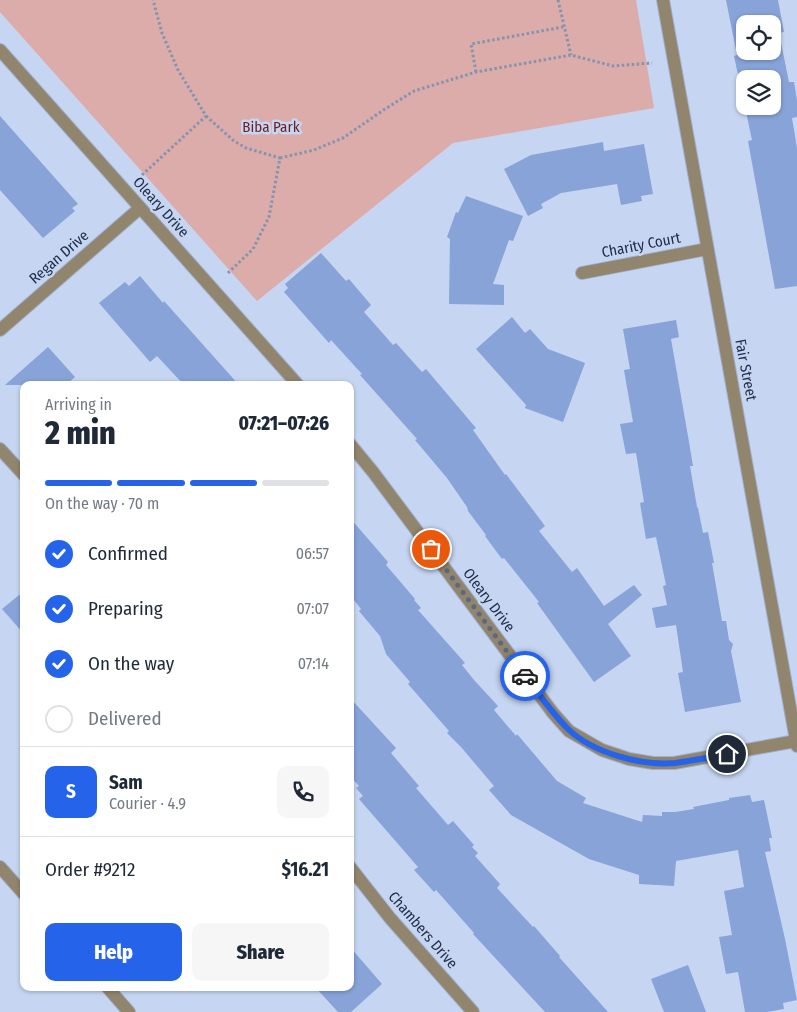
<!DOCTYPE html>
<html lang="en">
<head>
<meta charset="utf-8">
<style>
  :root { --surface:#fff; --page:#f6f6f7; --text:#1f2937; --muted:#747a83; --line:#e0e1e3; --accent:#2563eb }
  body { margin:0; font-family:"Fira Sans Condensed",sans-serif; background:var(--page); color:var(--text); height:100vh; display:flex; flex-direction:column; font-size:19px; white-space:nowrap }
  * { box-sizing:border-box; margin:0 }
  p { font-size:16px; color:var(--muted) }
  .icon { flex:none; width:28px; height:28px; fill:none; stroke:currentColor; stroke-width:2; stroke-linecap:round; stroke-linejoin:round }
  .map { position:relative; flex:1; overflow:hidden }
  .sheet { position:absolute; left:20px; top:381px; width:334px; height:610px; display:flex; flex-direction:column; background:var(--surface); border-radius:10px; box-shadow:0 1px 4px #0004 }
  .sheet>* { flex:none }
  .tools { position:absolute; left:736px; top:15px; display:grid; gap:10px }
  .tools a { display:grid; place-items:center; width:45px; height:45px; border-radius:10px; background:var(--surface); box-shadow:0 1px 4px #0004; font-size:25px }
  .pin { position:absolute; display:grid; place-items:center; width:42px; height:42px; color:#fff; margin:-21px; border:2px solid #fff; border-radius:50%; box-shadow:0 1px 5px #0007 }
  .courier { position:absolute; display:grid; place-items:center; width:50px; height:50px; margin:-25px; border:4px solid #2563eb; border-radius:50%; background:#fff; color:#222; box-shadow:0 1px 6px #0007 }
  .headline em { font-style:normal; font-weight:800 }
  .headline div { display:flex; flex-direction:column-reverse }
  .headline { display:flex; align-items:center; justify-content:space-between; height:85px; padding:0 25px }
  h1 { font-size:32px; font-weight:800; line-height:38px }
  .bar { display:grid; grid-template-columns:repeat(4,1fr); gap:8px 5px; align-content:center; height:60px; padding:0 25px }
  .bar i { height:6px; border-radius:4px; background:var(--line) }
  .bar .active { background:var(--accent) }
  .bar p { grid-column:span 4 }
  .line { display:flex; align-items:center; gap:12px; padding:0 25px; border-top:1px solid var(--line) }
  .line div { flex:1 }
  .round { display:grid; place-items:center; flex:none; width:52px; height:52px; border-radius:10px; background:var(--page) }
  ol { padding:0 25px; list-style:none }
  li { display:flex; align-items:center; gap:15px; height:55px }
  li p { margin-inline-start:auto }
  li .icon { padding:5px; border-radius:50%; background:var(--accent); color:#fff; stroke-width:4 }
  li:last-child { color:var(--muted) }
  li i { width:28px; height:28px; border:2px solid var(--line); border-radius:50% }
  .button { display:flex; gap:10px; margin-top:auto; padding:10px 25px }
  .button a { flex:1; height:58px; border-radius:10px; background:var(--accent); color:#fff; font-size:20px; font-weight:800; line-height:58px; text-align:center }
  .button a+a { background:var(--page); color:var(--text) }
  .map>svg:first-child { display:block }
</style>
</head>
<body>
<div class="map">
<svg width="797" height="1012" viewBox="0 0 797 1012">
  <rect width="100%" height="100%" fill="#c6d5f1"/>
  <polygon fill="#dbaca9" points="0,0 636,0 654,108 453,143 257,301 0,12"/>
  <g fill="#87a3d8" fill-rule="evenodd">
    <path d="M726 0H778L784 32 779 33 789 82H794L797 100V117L792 118 797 148V286L775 289 748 141 752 140 734 56 737 55ZM745 24H772V51H745ZM745 79H772V106H745Z"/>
    <polygon points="0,116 78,204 72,208 75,211 43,238 0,190"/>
    <polygon points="603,142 604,151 644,144 653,194 641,196 642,201 621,205 617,184 561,193 541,204 543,208 528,216 504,169 531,155"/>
    <polygon points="466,196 523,216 513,241 509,240 493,284 504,285 504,305 449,304 450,239 447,237 456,212 458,213"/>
    <polygon points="321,253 346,281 349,279 371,305 364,312 393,345 396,343 422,372 426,369 476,428 473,430 505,475 506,474 545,526 539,531 572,572 577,568 604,606 634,585 642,595 608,624 631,656 594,682 537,603 539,602 504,558 502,559 485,536 486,535 468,511 467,507 447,478 415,440 417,439 360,375 362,374 331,340 329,343 284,292 288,288 285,284"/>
    <polygon points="140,276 163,303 164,301 239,385 184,385 157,356 150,362 99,303 125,282 129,286"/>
    <polygon points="512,317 525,333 530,329 548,349 585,363 563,422 525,408 526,405 476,349"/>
    <polygon points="676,320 679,337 671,339 689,442 693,466 690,466 697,507 698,508 703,533 708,532 714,563 712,563 722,621 726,621 729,640 733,644 731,651 741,702 685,712 678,673 683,672 676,625 656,628 652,608 667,605 663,586 666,585 656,537 646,539 640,503 644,502 636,453 626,454 620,424 633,422 624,370 630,369 623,329"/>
    <polygon points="48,347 75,377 66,385 5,385"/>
    <polygon points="350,518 388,562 386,565 415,599 414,600 421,608 418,610 465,663 462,665 474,680 498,706 494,710 516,736 517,734 557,781 586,798 583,803 642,822 643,815 662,816 662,812 675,812 694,809 693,807 729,800 729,798 750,795 752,802 764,800 772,838 769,838 771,851 765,852 785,939 797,1000 783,1003 784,1009 767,1012 745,1012 738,972 726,974 719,937 732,935 724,891 744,887 738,850 676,861 674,886 639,884 639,875 589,859 511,815 489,790 494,786 461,747 447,733 449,731 408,684 410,682 386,654 380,636 359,611 361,609 350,595"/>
    <polygon points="24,591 24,634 2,609"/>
    <polygon points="350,698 396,748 391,753 419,786 416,788 448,825 453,821 474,845 472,847 478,853 475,856 500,884 497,888 533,927 534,926 560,956 559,957 608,1012 545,1012 473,934 474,933 436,890 434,892 414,870 418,867 359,799 363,796 356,788 359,786 350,776"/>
    <polygon points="350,947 382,984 351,1012 338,1012 316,988 350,988"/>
    <polygon points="688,965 706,1012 664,1012 651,979"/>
  </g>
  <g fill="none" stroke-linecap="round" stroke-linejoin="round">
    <g stroke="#a1b0cc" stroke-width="14">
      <g id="minor">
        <polyline points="663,0 797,746"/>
        <polyline points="0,50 298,385"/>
        <polyline points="582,273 707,249"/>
        <polyline points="0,330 140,208"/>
        <polyline points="350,444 373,472 553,713 569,731 602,750 629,759 653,763 674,763 796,741"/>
        <polyline points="0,449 24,475"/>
        <polyline points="0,867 24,894"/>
        <polyline points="350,867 390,918 473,1012"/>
        <polyline points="108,988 129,1012"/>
      </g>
    </g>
    <g stroke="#8593af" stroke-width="3" stroke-dasharray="2.5 2.5" stroke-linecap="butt">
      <polyline points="558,0 571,55"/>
      <polyline points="476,72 471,44 563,27"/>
      <polyline points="206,116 234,141 246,148 280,158 269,217 253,249 228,273"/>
      <polyline points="280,158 314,150 343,138 385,109 414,91 476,72 571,55 613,66 652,63"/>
      <polyline points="142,175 206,116 178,70 162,33 153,0"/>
    </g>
    <use href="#minor" stroke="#92856d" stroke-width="12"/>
  </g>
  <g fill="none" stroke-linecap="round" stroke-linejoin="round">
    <polyline stroke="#5a6883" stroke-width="5" stroke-dasharray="0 9" points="431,549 525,676"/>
    <path stroke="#2563eb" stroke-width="6" d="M525 676C539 694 552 713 568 729 593 753 641 766 675 763 692 761 710 757 727 754"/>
  </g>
  <g text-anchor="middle" stroke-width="5" stroke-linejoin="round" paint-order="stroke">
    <g font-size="15" fill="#6e1d20" stroke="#c6d5f1">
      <text x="271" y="132">Biba Park</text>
    </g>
    <g font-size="15" fill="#202e48" stroke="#c6d5f1">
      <text transform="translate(161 207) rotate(48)" y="5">Oleary Drive</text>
      <text transform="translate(641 245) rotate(-11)" y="5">Charity Court</text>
      <text transform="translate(59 257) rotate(-41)" y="5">Regan Drive</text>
      <text transform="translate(746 370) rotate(79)" y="5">Fair Street</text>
      <text transform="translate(489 600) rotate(53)" y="5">Oleary Drive</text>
      <text transform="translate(423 930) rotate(49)" y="5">Chambers Drive</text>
    </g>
  </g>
</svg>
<div class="tools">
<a><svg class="icon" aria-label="locate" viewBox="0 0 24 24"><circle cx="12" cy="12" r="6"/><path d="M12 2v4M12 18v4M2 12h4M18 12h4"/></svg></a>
<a><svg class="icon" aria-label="layers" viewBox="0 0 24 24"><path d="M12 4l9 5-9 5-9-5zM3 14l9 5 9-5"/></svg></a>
</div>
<div class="pin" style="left:431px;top:549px;background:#ea580c"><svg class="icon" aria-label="bag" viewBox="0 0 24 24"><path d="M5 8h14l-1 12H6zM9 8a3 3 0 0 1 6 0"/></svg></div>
<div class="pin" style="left:727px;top:754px;background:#1f2937"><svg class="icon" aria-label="home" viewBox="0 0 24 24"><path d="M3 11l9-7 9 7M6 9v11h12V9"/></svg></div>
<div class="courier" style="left:525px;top:676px"><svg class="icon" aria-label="car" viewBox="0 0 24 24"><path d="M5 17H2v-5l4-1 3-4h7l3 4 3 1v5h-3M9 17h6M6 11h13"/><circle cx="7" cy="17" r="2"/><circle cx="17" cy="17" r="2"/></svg></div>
<section class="sheet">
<div class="headline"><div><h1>2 min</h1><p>Arriving in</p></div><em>07:21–07:26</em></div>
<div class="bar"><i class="active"></i><i class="active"></i><i class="active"></i><i></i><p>On the way · 70 m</p></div>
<ol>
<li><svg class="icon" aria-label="check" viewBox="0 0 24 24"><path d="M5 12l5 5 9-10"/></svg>Confirmed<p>06:57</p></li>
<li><svg class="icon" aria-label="check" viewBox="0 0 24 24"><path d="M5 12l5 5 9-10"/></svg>Preparing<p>07:07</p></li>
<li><svg class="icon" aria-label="check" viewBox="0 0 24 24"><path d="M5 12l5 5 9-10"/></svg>On the way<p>07:14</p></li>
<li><i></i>Delivered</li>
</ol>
<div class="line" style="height:90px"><b class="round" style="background:var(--accent);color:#fff">S</b><div><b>Sam</b><p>Courier · 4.9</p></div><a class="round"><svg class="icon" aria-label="phone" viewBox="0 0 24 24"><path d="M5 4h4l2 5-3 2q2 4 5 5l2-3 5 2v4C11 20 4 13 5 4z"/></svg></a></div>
<div class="line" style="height:65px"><div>Order #9212</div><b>$16.21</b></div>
<div class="button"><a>Help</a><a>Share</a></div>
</section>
</div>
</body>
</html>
